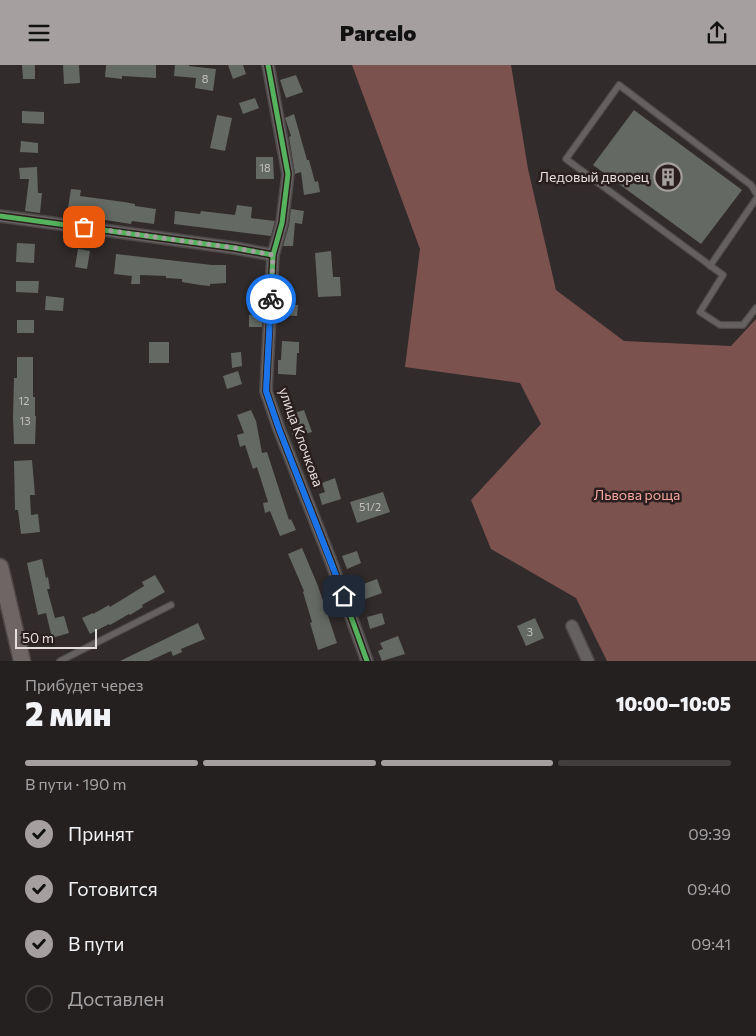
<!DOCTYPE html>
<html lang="ru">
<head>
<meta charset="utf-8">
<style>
  :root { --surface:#252020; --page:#312d2d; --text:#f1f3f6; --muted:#a3a3a5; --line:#423e3e; --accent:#a69f9f }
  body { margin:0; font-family:Commissioner,sans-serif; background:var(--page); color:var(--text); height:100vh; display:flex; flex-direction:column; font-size:19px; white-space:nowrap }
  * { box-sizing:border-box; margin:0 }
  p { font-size:16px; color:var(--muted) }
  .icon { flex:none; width:28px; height:28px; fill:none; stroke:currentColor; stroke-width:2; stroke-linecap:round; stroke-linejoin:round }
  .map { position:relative; height:596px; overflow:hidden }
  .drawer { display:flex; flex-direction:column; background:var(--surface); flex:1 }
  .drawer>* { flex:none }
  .scale { position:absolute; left:15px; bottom:12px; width:82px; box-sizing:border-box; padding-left:5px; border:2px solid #e5dedd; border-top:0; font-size:14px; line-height:18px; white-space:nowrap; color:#e5dedd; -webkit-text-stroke:4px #2a1f1e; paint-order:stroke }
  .pin { position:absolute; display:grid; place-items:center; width:42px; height:42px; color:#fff; margin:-21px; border-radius:10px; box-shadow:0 2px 8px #0006 }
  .courier { position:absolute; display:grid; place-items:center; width:50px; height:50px; margin:-25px; border:4px solid #1a73e8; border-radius:50%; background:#fff; color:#222; box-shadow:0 1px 6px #0007 }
  .overview em { font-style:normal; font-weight:800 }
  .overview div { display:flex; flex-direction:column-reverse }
  .overview { display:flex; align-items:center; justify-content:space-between; height:85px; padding:0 25px }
  h1 { font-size:32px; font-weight:800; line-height:38px }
  .bar { display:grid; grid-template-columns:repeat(4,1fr); gap:8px 5px; align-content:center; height:60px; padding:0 25px }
  .bar i { height:6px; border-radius:4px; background:var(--line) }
  .bar .current { background:var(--accent) }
  .bar p { grid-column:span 4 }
  ol { padding:0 25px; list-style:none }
  li { display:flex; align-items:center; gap:15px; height:55px }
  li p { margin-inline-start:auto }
  li .icon { padding:5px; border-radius:50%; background:var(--accent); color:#111; stroke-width:4 }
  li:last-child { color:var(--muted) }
  li i { width:28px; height:28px; border:2px solid var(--line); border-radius:50% }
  header { display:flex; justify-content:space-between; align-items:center; height:65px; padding:0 25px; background:var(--accent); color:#111; font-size:22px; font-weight:800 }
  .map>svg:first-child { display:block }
</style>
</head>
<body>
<header><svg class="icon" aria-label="menu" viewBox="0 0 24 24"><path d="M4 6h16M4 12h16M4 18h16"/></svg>Parcelo<svg class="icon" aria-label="share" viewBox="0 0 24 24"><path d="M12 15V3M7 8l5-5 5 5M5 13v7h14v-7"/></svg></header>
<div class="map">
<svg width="756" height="596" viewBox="0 0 756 596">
  <rect width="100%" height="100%" fill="#312b2b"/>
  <polygon fill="#7c524e" points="352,0 511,0 528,104 556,225 624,276 731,281 756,254 756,596 607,596 576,533 491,484 471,435 541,359 520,318 405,302 420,184"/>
  <g fill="#646963">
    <polygon points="22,0 35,0 35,14 23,14"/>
    <polygon points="63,0 79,0 80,18 64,19"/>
    <polygon points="106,0 156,0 156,13 122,11 122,14 105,12"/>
    <polygon points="175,0 189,0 189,1 216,4 213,26 195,23 196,13 174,11"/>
    <polygon points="228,0 243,0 246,9 233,14"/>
    <polygon points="296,10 303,27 286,33 280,15"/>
    <polygon points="255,33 259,43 243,49 239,38"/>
    <polygon points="634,45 742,125 701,179 593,100"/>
    <polygon points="22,46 44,47 44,59 22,58"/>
    <polygon points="294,49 307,95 309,95 315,117 318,116 320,127 304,130 301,107 295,109 289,72 291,71 285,53"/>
    <polygon points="217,50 232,53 225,86 210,83"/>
    <polygon points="21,76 38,78 38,88 20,87"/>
    <polygon points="256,92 273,92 274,114 256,114"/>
    <polygon points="37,102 38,128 42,128 40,148 25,146 29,114 20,114 19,103"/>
    <polygon points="71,124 81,125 80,131 124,137 135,139 135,141 156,144 154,159 132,156 131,159 67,149"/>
    <polygon points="237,140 252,142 251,153 275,156 271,171 174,159 175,146 200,149 201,146 235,150"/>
    <polygon points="291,144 304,146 302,159 295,158 293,181 283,181 289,160"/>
    <polygon points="17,178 35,179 34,198 16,197"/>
    <polygon points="78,184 90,186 87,204 75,202"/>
    <polygon points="331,186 333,212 340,212 341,231 318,232 315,188"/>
    <polygon points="116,189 212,200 226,200 226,218 210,219 210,221 200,220 182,217 182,214 166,213 166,211 140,210 140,219 131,219 132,211 114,209"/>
    <polygon points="16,216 39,216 38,228 16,227"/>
    <polygon points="46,231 64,233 63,246 45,245"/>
    <polygon points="278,239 298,240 297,251 278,250"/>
    <rect x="249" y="250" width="13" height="12"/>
    <rect x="17" y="255" width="17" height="13"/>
    <polygon points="282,276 299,277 299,288 297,288 296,310 278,309 278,295 281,295"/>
    <rect x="149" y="277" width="20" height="21"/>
    <polygon points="241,287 242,301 232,303 231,288"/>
    <polygon points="17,292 33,292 33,332 35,332 35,351 36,351 35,379 14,379 13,353 14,313 17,313"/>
    <polygon points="238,306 242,319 227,324 223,311"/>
    <polygon points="251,345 256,356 262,388 267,387 289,455 291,454 296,465 280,471 270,446 265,448 263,438 268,437 257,402 253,404 245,380 240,382 237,370 244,368 237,350"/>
    <polygon points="304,345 312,367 294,373 289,359 295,357 292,349"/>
    <polygon points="32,395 35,430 30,430 31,450 38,449 40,467 21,469 18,445 15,445 14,396"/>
    <polygon points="335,413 341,434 322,440 319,429 325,427 322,418"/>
    <polygon points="383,427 390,447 357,458 350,437"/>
    <polygon points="302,483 318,521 337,578 318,585 310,558 312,557 303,527 304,526 288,489"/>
    <polygon points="357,486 361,498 347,504 342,491"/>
    <polygon points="42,494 46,513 48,512 50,524 47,524 55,553 64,551 69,568 52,573 46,548 38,550 27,498"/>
    <polygon points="155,510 165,527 142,540 143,542 130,550 129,549 110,560 109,559 90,569 82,553 93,548 93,549 109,540 110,542 144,521 142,517"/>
    <polygon points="377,514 382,528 360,536 355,522"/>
    <polygon points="382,548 385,559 370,564 367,552"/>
    <polygon points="535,553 544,573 526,581 517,561"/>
    <polygon points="198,558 205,574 181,584 182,587 173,591 171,586 149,596 120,596"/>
    <polygon points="398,571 405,589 382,596 378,586 383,584 380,578"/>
  </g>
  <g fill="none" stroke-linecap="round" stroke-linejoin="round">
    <g stroke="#4e4948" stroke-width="8">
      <g id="service">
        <polyline points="756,128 751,120 619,20 566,94 723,210 700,247 720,260 743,260 756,243"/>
        <polyline points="710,201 756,134"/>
        <polyline points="60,596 171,540"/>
      </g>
    </g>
    <g stroke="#4e4948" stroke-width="14">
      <g id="minor">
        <polyline points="268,0 288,109 282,158 273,190 266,326 279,364 332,499 367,596"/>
        <polyline points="0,151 235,183 273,190"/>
        <polyline points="572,561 588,596"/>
      </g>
    </g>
    <g stroke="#4e4948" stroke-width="19">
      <polyline id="secondary" points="0,502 22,596"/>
    </g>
    <use href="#service" stroke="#656161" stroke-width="5.5"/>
    <use href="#minor" stroke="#656161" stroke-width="11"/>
    <use href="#secondary" stroke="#6e6665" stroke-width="16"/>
    <g stroke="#2a1f1e" stroke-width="8">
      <g id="cycleway">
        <polyline points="268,0 288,109 282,158 273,190 266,326 279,364 332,499 367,596"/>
        <polyline points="0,151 235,183 273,190"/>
      </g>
    </g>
    <use href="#cycleway" stroke="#56b35d" stroke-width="5"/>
  </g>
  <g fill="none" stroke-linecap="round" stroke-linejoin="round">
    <polyline stroke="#a69f9f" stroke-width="5" stroke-dasharray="0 9" points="84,162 235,183 273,190 271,234"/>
    <polyline stroke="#1a73e8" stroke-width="6" points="271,234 266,326 279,364 344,531"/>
  </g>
  <defs>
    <g id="building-ring" transform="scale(1.4375)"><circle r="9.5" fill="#2a1f1e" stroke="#a69f9f" stroke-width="1.5"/><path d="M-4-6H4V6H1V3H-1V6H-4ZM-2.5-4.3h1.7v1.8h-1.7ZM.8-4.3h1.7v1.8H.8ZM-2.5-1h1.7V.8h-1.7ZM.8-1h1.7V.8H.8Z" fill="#a69f9f"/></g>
  </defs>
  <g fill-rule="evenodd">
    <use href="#building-ring" x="668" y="112"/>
  </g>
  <g text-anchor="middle" stroke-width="5" stroke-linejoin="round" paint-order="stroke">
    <g font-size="11" fill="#c5c1be">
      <text x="205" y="18">8</text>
      <text x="265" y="107">18</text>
      <text x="24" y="340">12</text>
      <text x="25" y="360">13</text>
      <text x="370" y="446">51/2</text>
      <text x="530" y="571">3</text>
    </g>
    <g font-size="14" fill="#e5dedd" stroke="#2a1f1e" text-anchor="end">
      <text x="649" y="117">Ледовый дворец</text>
    </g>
    <g font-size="14" fill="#e5dedd" stroke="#2a1f1e">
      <text transform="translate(301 372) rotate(70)" y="5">улица Клочкова</text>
    </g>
    <g font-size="14" fill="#f5a79e" stroke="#2a1f1e">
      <text x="637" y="435">Львова роща</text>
    </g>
  </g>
</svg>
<div class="scale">50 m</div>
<div class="pin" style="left:84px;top:162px;background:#ea580c"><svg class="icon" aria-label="bag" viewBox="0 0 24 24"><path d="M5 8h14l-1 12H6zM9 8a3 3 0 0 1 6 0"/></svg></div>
<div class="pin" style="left:344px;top:531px;background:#1f2937"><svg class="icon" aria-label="home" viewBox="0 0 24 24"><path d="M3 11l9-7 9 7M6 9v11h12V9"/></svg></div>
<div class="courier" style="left:271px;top:234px"><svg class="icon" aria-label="bike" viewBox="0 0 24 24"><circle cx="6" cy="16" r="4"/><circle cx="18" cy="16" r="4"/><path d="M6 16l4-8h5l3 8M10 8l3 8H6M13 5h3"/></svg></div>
</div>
<section class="drawer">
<div class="overview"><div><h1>2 мин</h1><p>Прибудет через</p></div><em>10:00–10:05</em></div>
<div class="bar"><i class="current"></i><i class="current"></i><i class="current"></i><i></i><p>В пути · 190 m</p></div>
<ol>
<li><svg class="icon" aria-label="check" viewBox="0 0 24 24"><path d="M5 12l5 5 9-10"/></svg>Принят<p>09:39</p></li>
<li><svg class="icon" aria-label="check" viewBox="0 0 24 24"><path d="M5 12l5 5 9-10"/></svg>Готовится<p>09:40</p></li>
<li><svg class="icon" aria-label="check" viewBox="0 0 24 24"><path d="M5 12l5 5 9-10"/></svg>В пути<p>09:41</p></li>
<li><i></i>Доставлен</li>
</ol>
</section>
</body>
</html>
